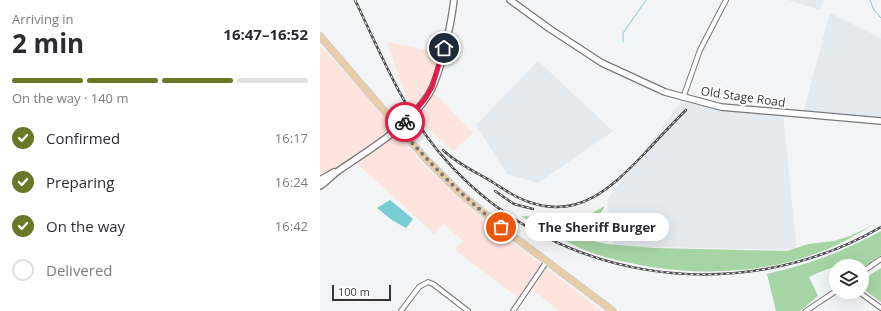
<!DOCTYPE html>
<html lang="en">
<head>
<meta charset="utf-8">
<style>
  :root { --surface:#fff; --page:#f7f7f7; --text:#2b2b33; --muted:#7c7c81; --line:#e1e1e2; --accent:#687826 }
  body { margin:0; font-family:"Open Sans",sans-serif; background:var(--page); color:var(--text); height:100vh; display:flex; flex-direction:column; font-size:15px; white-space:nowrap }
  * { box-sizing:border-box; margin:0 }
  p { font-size:13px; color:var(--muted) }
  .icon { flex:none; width:22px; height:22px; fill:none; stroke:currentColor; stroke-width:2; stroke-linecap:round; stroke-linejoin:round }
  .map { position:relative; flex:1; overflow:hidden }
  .details { display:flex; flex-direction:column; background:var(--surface); width:320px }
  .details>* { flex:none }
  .fabs { position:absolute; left:509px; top:259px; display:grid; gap:8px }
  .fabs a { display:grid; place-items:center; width:40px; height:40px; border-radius:50%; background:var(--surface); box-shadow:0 4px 16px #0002; font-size:20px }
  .scale { position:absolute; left:12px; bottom:10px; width:59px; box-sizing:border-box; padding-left:4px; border:2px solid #373737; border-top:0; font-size:11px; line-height:14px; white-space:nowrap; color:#373737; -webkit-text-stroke:3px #fff; paint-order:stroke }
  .pin { position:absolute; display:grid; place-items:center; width:34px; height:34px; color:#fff; margin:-17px; border:2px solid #fff; border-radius:50%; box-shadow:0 1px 4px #0007 }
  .courier { position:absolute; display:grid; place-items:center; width:40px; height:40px; margin:-20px; border:3px solid #e11d48; border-radius:50%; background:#fff; color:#222; box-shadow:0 1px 5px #0007 }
  .bubble { position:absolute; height:28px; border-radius:14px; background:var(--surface); box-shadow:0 4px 16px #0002; font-size:13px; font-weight:700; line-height:28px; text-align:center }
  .summary em { font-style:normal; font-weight:700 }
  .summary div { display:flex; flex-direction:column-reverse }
  .summary { display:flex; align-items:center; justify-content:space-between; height:68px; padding:0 12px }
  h1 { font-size:26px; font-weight:700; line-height:30px }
  .bar { display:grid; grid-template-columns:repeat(4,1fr); gap:6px 4px; align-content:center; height:48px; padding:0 12px }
  .bar i { height:5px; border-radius:3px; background:var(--line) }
  .bar .active { background:var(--accent) }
  .bar p { grid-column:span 4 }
  ol { padding:0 12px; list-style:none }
  li { display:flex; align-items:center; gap:12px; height:44px }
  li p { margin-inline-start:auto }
  li .icon { padding:4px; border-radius:50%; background:var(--accent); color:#fff; stroke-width:4 }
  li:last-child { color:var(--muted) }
  li i { width:22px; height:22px; border:2px solid var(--line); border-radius:50% }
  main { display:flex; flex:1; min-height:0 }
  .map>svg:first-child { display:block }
</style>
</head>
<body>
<main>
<section class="details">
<div class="summary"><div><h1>2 min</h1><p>Arriving in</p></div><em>16:47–16:52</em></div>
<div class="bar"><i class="active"></i><i class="active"></i><i class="active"></i><i></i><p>On the way · 140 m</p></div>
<ol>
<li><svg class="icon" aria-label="check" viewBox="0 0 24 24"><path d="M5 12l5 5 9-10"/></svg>Confirmed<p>16:17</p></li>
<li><svg class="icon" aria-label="check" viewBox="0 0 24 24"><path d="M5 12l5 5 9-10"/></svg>Preparing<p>16:24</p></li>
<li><svg class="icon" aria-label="check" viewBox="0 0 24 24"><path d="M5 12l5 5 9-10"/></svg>On the way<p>16:42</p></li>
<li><i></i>Delivered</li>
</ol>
</section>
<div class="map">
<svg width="561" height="311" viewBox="0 0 561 311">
  <rect width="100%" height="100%" fill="#f3f4f5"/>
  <g fill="#fee4de">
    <polygon points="67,42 122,53 114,93 153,133 133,151 96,117 81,83"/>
    <polygon points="0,45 55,105 101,162 176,229 282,311 239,311 208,286 199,298 135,250 143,241 124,224 114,234 38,164 28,160 0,180"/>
  </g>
  <g fill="#e3eaf0">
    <polygon points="468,0 503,0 500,10"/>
    <polygon points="510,13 561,38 561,118 483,113"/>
    <polygon points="218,61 293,131 218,183 187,174 156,125"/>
    <polygon points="361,102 396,108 463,116 477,250 294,246 287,200"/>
  </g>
  <g fill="#a6d5a5">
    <path d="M285 206 265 239 286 244 335 248 467 251 488 244 514 241 530 236 553 225C536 235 519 245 500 252 433 278 353 276 285 257 256 249 227 231 201 216L225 217 241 224 259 220Z"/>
    <path d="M561 231V255L542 268V266H536L534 260C528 260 525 265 519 266 509 268 499 272 489 277L498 296 480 311H456L447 274C490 264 522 252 561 231Z"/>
    <polygon points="561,268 561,302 542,288 542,280"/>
  </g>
  <polygon fill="#78ccd3" points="70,200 93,219 86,228 72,220 57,208"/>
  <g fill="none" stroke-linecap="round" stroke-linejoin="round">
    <g stroke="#78ccd3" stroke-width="1">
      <polyline points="550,0 554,10 561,18"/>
      <polyline points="303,42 303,33 326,0"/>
    </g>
    <g stroke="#777879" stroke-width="6">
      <g id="street">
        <polyline points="363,98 380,50 406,0"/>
        <polyline points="542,272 561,259"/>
        <polyline points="539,292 561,308"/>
        <polyline points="81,311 99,287 108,282 113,284 148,311"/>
        <polyline points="193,311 227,261"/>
        <polyline points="486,311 516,291"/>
      </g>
    </g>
    <g stroke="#777879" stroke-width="8">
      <g id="secondary">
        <polyline points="190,0 230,29 282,63 345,92 401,107 561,121"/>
        <polyline points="0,180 14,172"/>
        <path d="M0 186C8 181 13 174 21 169 52 148 88 127 109 94 121 73 131 25 134 0"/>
      </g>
    </g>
    <g stroke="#cfcfcf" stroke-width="8">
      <polyline id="primary" points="0,36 105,158 139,192 181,227 293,311"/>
    </g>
    <use href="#street" stroke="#fff" stroke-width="4"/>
    <use href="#secondary" stroke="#fff" stroke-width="5.5"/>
    <use href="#primary" stroke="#e8cda6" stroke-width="6"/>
    <g stroke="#4e4e4e" stroke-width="2.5">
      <g id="rail">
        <path d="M35 0C60 52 82 107 118 151 226 282 416 311 561 227"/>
        <path d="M123 150C137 164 158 173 174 183 185 190 196 198 209 202 259 220 292 187 324 154 338 139 352 124 366 110"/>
        <polyline points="175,191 194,204 213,209"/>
      </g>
    </g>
    <use href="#rail" stroke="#fff" stroke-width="1" stroke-dasharray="3" stroke-linecap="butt"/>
  </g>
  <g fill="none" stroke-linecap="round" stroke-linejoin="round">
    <path stroke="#79797a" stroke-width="4" stroke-dasharray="0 7.2" d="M85 122 79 128C110 164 143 197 181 227"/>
    <polyline stroke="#e11d48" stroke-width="5" points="85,122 105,99 112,87 124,48"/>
  </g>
  <g text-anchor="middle" stroke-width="4" stroke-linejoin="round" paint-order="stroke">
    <g font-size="12" fill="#373737" stroke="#fff">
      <text transform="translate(423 97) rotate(8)" y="4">Old Stage Road</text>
    </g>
  </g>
</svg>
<div class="fabs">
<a><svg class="icon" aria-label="layers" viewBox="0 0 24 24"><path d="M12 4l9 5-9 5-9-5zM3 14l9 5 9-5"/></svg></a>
</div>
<div class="scale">100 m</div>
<div class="pin" style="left:181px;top:227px;background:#ea580c"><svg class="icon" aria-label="bag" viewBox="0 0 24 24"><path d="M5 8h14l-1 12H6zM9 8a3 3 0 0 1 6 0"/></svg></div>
<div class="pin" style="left:124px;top:48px;background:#1f2937"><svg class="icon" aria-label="home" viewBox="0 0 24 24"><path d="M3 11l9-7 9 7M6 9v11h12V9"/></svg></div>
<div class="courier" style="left:85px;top:122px"><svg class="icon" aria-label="bike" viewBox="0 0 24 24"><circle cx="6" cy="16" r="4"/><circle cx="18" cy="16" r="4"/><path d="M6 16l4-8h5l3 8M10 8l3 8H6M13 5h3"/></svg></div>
<div class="bubble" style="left:205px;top:213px;width:144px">The Sheriff Burger</div>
</div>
</main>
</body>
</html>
